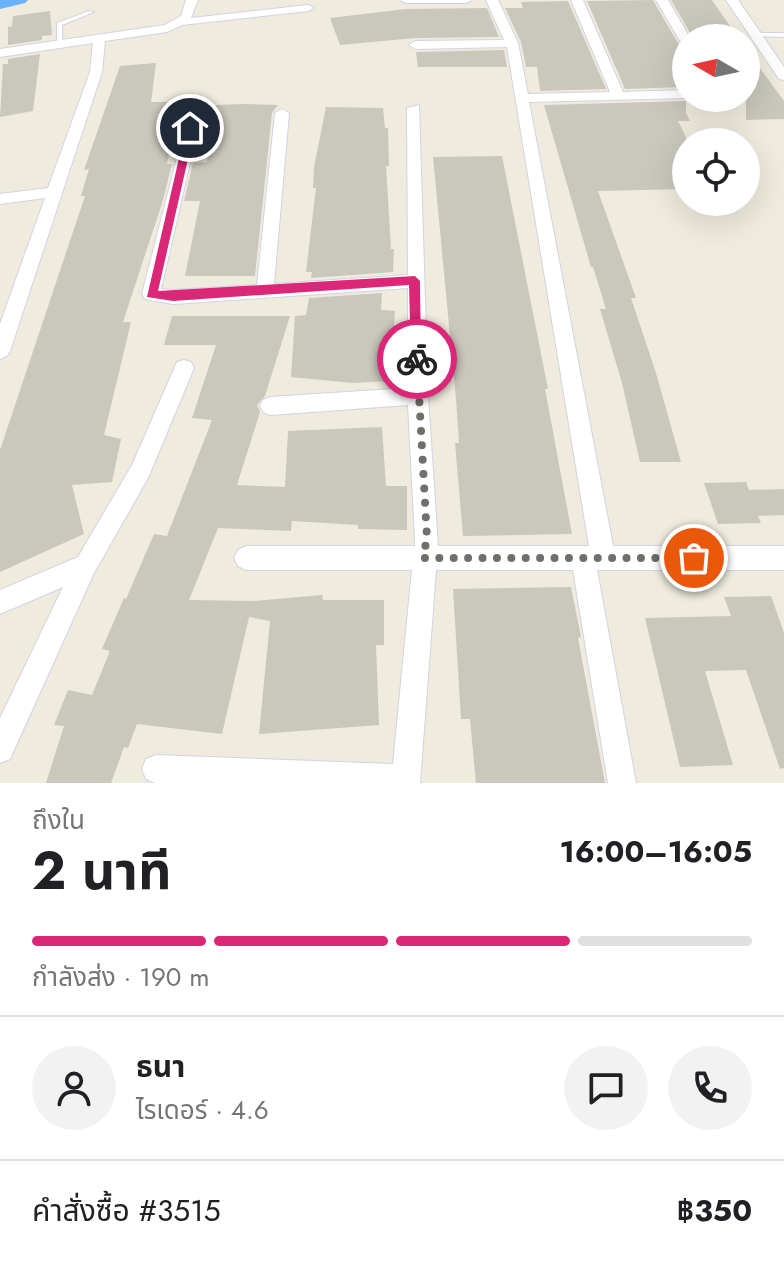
<!DOCTYPE html>
<html lang="th">
<head>
<meta charset="utf-8">
<style>
  :root { --surface:#fff; --page:#f2f2f2; --text:#202124; --muted:#757577; --line:#e0e0e0; --accent:#db2777 }
  body { margin:0; font-family:Jost,"Noto Sans Thai",sans-serif; background:var(--page); color:var(--text); height:100vh; display:flex; flex-direction:column; font-size:30px; white-space:nowrap }
  * { box-sizing:border-box; margin:0 }
  p { font-size:26px; color:var(--muted) }
  .icon { flex:none; width:44px; height:44px; fill:none; stroke:currentColor; stroke-width:2; stroke-linecap:round; stroke-linejoin:round }
  .map { position:relative; height:783px; overflow:hidden }
  .side { display:flex; flex-direction:column; background:var(--surface); flex:1 }
  .side>* { flex:none }
  .needle { width:52px; rotate:279deg }
  .tools { position:absolute; left:672px; top:24px; display:grid; gap:16px }
  .tools a { display:grid; place-items:center; width:88px; height:88px; border-radius:50%; background:var(--surface); box-shadow:0 8px 32px #0002; font-size:40px }
  .pin { position:absolute; display:grid; place-items:center; width:68px; height:68px; color:#fff; margin:-34px; border:4px solid #fff; border-radius:50%; box-shadow:0 2px 8px #0007 }
  .courier { position:absolute; display:grid; place-items:center; width:80px; height:80px; margin:-40px; border:6px solid #db2777; border-radius:50%; background:#fff; color:#222; box-shadow:0 2px 10px #0007 }
  .overview em { font-style:normal; font-weight:700 }
  .overview div { display:flex; flex-direction:column-reverse }
  .overview { display:flex; align-items:center; justify-content:space-between; height:136px; padding:0 32px }
  h1 { font-size:52px; font-weight:700; line-height:60px }
  .bar { display:grid; grid-template-columns:repeat(4,1fr); gap:12px 8px; align-content:center; height:96px; padding:0 32px }
  .bar i { height:10px; border-radius:6px; background:var(--line) }
  .bar .active { background:var(--accent) }
  .bar p { grid-column:span 4 }
  .line { display:flex; align-items:center; gap:20px; padding:0 32px; border-top:2px solid var(--line) }
  .line div { flex:1 }
  .round { display:grid; place-items:center; flex:none; width:84px; height:84px; border-radius:42px; background:var(--page) }
  .map>svg:first-child { display:block }
</style>
</head>
<body>
<div class="map">
<svg width="784" height="783" viewBox="0 0 784 783">
  <rect width="100%" height="100%" fill="#efebdd"/>
  <g fill="none" stroke-linecap="round" stroke-linejoin="round">
    <polygon fill="#67b2fa" fill-rule="evenodd" points="0,0 28,0 25,3 0,9"/>
  </g>
  <g fill="#cac8bc">
    <polygon points="653,0 686,57 686,87 625,89 587,1"/>
    <polygon points="671,0 712,0 738,38 693,38"/>
    <polygon points="568,1 606,89 540,91 537,67 526,67 521,42 505,8 523,8 521,2"/>
    <polygon points="487,8 499,37 415,38 340,45 330,18 406,9"/>
    <polygon points="50,11 52,35 42,36 42,40 8,45 8,27 12,26 13,16"/>
    <polygon points="746,49 784,101 784,119 746,120"/>
    <polygon points="504,50 507,67 418,67 416,52"/>
    <polygon points="40,54 33,111 0,117 3,64 8,64 8,59"/>
    <polygon points="156,63 151,102 181,102 182,105 173,133 167,164 172,164 163,200 123,322 131,322 104,435 121,439 112,482 72,485 84,534 0,572 0,450 85,196 81,196 89,169 84,170 120,66"/>
    <polygon points="686,101 686,113 690,121 678,121 686,137 686,189 598,191 636,298 631,298 656,373 681,462 640,462 622,383 600,309 606,309 593,267 591,267 544,105"/>
    <polygon points="244,104 278,105 272,113 255,276 185,276 200,201 184,201 193,163 207,162 216,105"/>
    <polygon points="326,107 383,108 385,128 388,128 389,166 386,166 391,249 394,249 393,272 311,278 312,272 306,272 316,188 313,188 314,167"/>
    <polygon points="502,156 548,389 545,389 572,534 463,536 455,443 459,443 456,399 433,157"/>
    <polygon points="382,293 381,310 395,311 393,340 386,339 388,381 353,383 291,377 295,316 306,315 309,298"/>
    <polygon points="172,316 290,316 265,396 257,405 260,412 237,485 285,487 288,431 382,427 386,486 407,486 407,530 358,529 358,525 292,521 291,531 218,528 189,600 253,601 322,595 323,600 384,600 384,645 376,645 379,725 259,734 270,621 249,617 222,734 137,724 128,748 124,747 111,783 46,783 64,726 54,725 68,690 92,695 110,651 102,649 124,598 126,599 154,534 167,536 212,420 192,418 216,345 164,345"/>
    <polygon points="746,482 749,490 784,489 784,515 758,516 761,523 718,524 704,483"/>
    <polygon points="571,587 581,637 578,638 605,783 476,783 470,719 461,719 453,589"/>
    <polygon points="771,596 784,633 784,768 780,769 746,670 705,671 733,765 680,767 645,618 731,616 724,597"/>
  </g>
  <g fill="none" stroke-linecap="round" stroke-linejoin="round">
    <g stroke="#d3d2e6" stroke-width="2">
      <g id="service">
        <polygon points="89,11 94,12 62,25 62,44 57,45 57,23"/>
        <polygon points="756,33 784,33 784,37 754,36 753,35"/>
      </g>
    </g>
    <g stroke="#d3d2e6" stroke-width="2">
      <g id="minor">
        <polygon points="186,0 198,0 191,18 308,5 314,8 308,11 182,25 167,32 105,41 102,72 10,351 7,356 0,359 0,324 45,198 0,204 0,194 48,188 90,72 93,43 0,57 0,49 165,25 181,16"/>
        <polygon points="400,0 472,0 466,3 406,3"/>
        <polygon points="486,0 498,0 518,43 528,94 610,92 571,0 583,0 623,92 686,90 686,98 529,102 613,546 784,546 784,570 597,570 636,783 608,783 573,570 436,570 420,783 155,783 146,779 142,769 146,759 156,755 393,764 412,570 246,570 238,566 234,558 238,550 246,546 415,546 415,538 408,405 270,415 263,412 260,406 263,400 270,397 408,388 408,288 173,304 145,299 142,294 192,99 204,102 161,289 173,290 257,285 275,113 282,109 289,113 274,284 408,275 407,108 419,105 428,396 438,546 589,546 507,47 415,49 409,45 415,41 504,40"/>
        <polygon points="656,0 668,0 690,38 686,38 686,45 680,41"/>
        <polygon points="726,0 738,0 784,67 784,80 779,79"/>
        <polygon points="184,360 191,362 194,368 148,478 94,573 10,759 0,763 0,718 63,587 0,614 0,590 78,557 132,465 177,362"/>
      </g>
    </g>
    <use href="#service" fill="#fff" fill-rule="evenodd"/>
    <use href="#minor" fill="#fff" fill-rule="evenodd"/>
  </g>
  <polygon fill="#db2777" points="190,126 195,128 158,291 415,276 420,281 421,363 412,363 411,359 409,285 173,301 147,297 186,128"/>
  <g fill="none" stroke-linecap="round" stroke-linejoin="round">
    <polyline stroke="#706f6a" stroke-width="8" stroke-dasharray="0 14.4" points="417,359 427,538 423,558 694,558"/>
  </g>
</svg>
<div class="tools">
<a><svg class="needle" viewBox="-14 -14 28 28"><path d="M0-13l5 13h-10z" fill="#e53935"/><path d="M0 13l5-13h-10z" fill="#757577"/></svg></a>
<a><svg class="icon" aria-label="locate" viewBox="0 0 24 24"><circle cx="12" cy="12" r="6"/><path d="M12 2v4M12 18v4M2 12h4M18 12h4"/></svg></a>
</div>
<div class="pin" style="left:694px;top:558px;background:#ea580c"><svg class="icon" aria-label="bag" viewBox="0 0 24 24"><path d="M5 8h14l-1 12H6zM9 8a3 3 0 0 1 6 0"/></svg></div>
<div class="pin" style="left:190px;top:128px;background:#1f2937"><svg class="icon" aria-label="home" viewBox="0 0 24 24"><path d="M3 11l9-7 9 7M6 9v11h12V9"/></svg></div>
<div class="courier" style="left:417px;top:359px"><svg class="icon" aria-label="bike" viewBox="0 0 24 24"><circle cx="6" cy="16" r="4"/><circle cx="18" cy="16" r="4"/><path d="M6 16l4-8h5l3 8M10 8l3 8H6M13 5h3"/></svg></div>
</div>
<section class="side">
<div class="overview"><div><h1>2 นาที</h1><p>ถึงใน</p></div><em>16:00–16:05</em></div>
<div class="bar"><i class="active"></i><i class="active"></i><i class="active"></i><i></i><p>กำลังส่ง · 190 m</p></div>
<div class="line" style="height:144px"><a class="round"><svg class="icon" aria-label="person" viewBox="0 0 24 24"><circle cx="12" cy="8" r="4"/><path d="M4 21q1-7 8-7t8 7"/></svg></a><div><b>ธนา</b><p>ไรเดอร์ · 4.6</p></div><a class="round"><svg class="icon" aria-label="chat" viewBox="0 0 24 24"><path d="M4 5h16v11H9l-5 4z"/></svg></a><a class="round"><svg class="icon" aria-label="phone" viewBox="0 0 24 24"><path d="M5 4h4l2 5-3 2q2 4 5 5l2-3 5 2v4C11 20 4 13 5 4z"/></svg></a></div>
<div class="line" style="height:104px"><div>คำสั่งซื้อ #3515</div><b>฿350</b></div>
</section>
</body>
</html>
